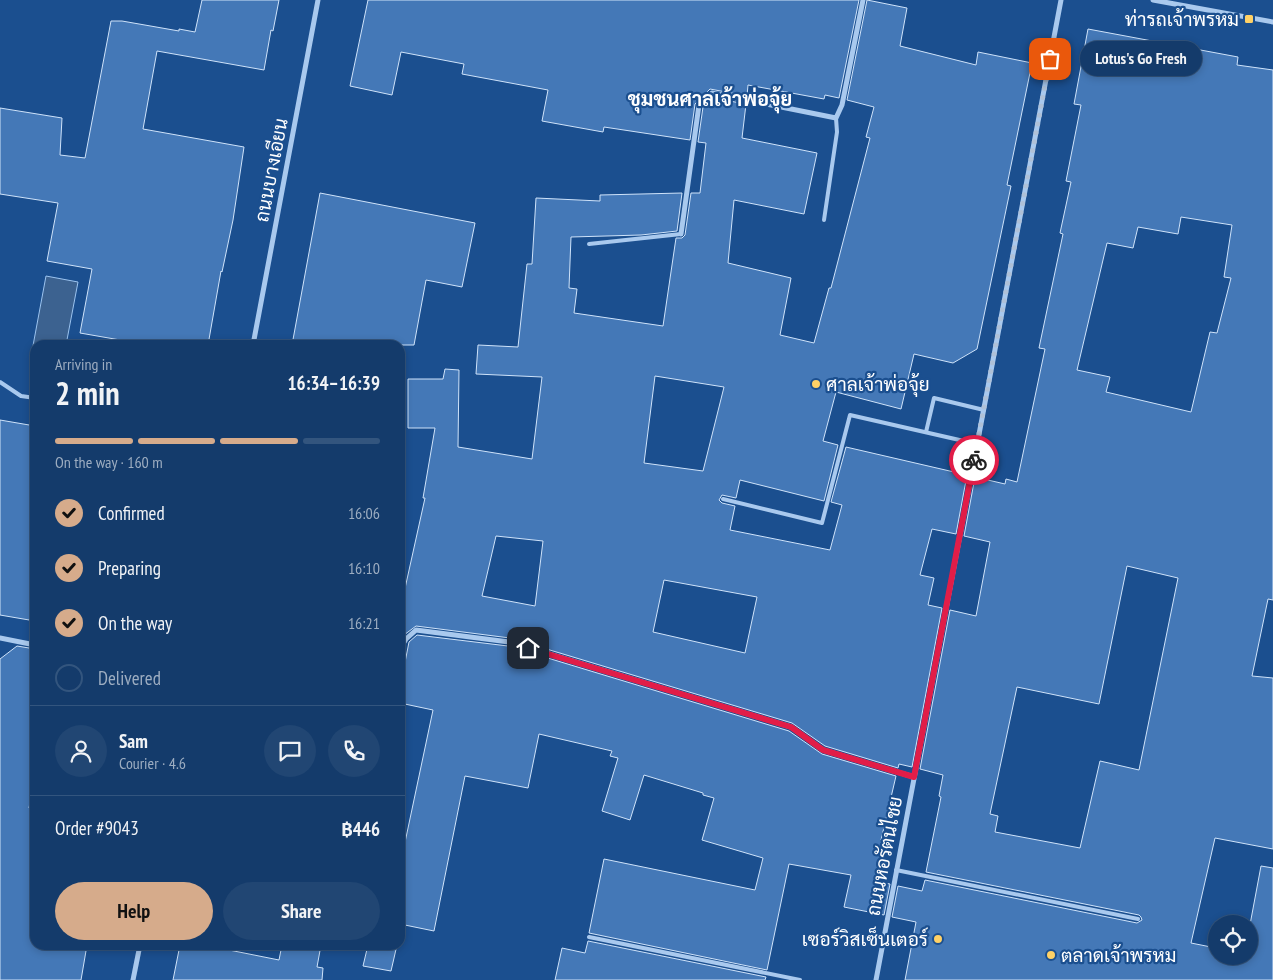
<!DOCTYPE html>
<html lang="en">
<head>
<meta charset="utf-8">
<style>
  :root { --surface:#143b6b; --page:#214673; --text:#f1f3f6; --muted:#9dadc1; --line:#33557e; --accent:#d6ab8b }
  body { margin:0; font-family:"PT Sans Narrow",Sarabun,sans-serif; background:var(--page); color:var(--text); height:100vh; display:flex; flex-direction:column; font-size:19px; white-space:nowrap }
  * { box-sizing:border-box; margin:0 }
  p { font-size:16px; color:var(--muted) }
  .icon { flex:none; width:28px; height:28px; fill:none; stroke:currentColor; stroke-width:2; stroke-linecap:round; stroke-linejoin:round }
  .map { position:relative; flex:1; overflow:hidden }
  .details { position:absolute; left:30px; top:340px; width:375px; height:610px; display:flex; flex-direction:column; background:var(--surface); border-radius:15px; box-shadow:0 2px 8px #0003,0 0 0 1px var(--line) }
  .details>* { flex:none }
  .fabs { position:absolute; left:1208px; top:915px; display:grid; gap:10px }
  .fabs a { display:grid; place-items:center; width:50px; height:50px; border-radius:50%; background:var(--surface); box-shadow:0 2px 8px #0003,0 0 0 1px var(--line); font-size:25px }
  .pin { position:absolute; display:grid; place-items:center; width:42px; height:42px; color:#fff; margin:-21px; border-radius:10px; box-shadow:0 2px 8px #0006 }
  .courier { position:absolute; display:grid; place-items:center; width:50px; height:50px; margin:-25px; border:4px solid #e11d48; border-radius:50%; background:#fff; color:#222; box-shadow:0 1px 6px #0007 }
  .bubble { position:absolute; height:35px; border-radius:18px; background:var(--surface); box-shadow:0 2px 8px #0003,0 0 0 1px var(--line); font-size:16px; font-weight:800; line-height:35px; text-align:center }
  .summary em { font-style:normal; font-weight:800 }
  .summary div { display:flex; flex-direction:column-reverse }
  .summary { display:flex; align-items:center; justify-content:space-between; height:85px; padding:0 25px }
  h1 { font-size:32px; font-weight:800; line-height:38px }
  .bar { display:grid; grid-template-columns:repeat(4,1fr); gap:8px 5px; align-content:center; height:60px; padding:0 25px }
  .bar i { height:6px; border-radius:4px; background:var(--line) }
  .bar .selected { background:var(--accent) }
  .bar p { grid-column:span 4 }
  .line { display:flex; align-items:center; gap:12px; padding:0 25px; border-top:1px solid var(--line) }
  .line div { flex:1 }
  .round { display:grid; place-items:center; flex:none; width:52px; height:52px; border-radius:26px; background:var(--page) }
  ol { padding:0 25px; list-style:none }
  li { display:flex; align-items:center; gap:15px; height:55px }
  li p { margin-inline-start:auto }
  li .icon { padding:5px; border-radius:50%; background:var(--accent); color:#111; stroke-width:4 }
  li:last-child { color:var(--muted) }
  li i { width:28px; height:28px; border:2px solid var(--line); border-radius:50% }
  .button { display:flex; gap:10px; margin-top:auto; padding:10px 25px }
  .button a { flex:1; height:58px; border-radius:30px; background:var(--accent); color:#111; font-size:20px; font-weight:800; line-height:58px; text-align:center }
  .button a+a { background:var(--page); color:var(--text) }
  .map>svg:first-child { display:block }
</style>
</head>
<body>
<div class="map">
<svg width="1273" height="980" viewBox="0 0 1273 980">
  <rect width="100%" height="100%" fill="#1b4f8f"/>
  <polygon fill="#3c6290" stroke="#9cc4f0" points="46,276 78,282 66,345 35,345 35,352 32,351"/>
  <g fill="#4478b7" stroke="#cfe3fa" fill-rule="evenodd">
    <polygon points="202,0 279,0 273,31 271,30 264,70 157,51 143,129 244,147 233,220 222,272 221,271 208,345 149,345 80,333 92,269 47,261 58,203 0,194 0,108 62,118 60,155 85,158 111,21 122,21 179,31 179,29 195,32"/>
    <polygon points="368,0 859,0 839,98 825,95 824,99 748,85 747,96 710,89 695,104 690,140 604,127 603,132 542,121 548,90 462,74 464,64 401,52 392,95 350,86"/>
    <path d="M867 0 907 8 900 46 976 65 978 52 1032 63 1007 185 1011 186 977 349 953 363 914 354 901 409 836 392 823 441 838 445 824 501 740 480 736 498 722 495 719 500 722 503 735 506 730 530 830 550 842 505 831 502 846 447 967 475 956 534 932 529 920 575 934 578 928 605 942 608 912 767 899 764 898 768 825 746 792 723 510 638 416 626 404 635H400V611L425 498H423L435 428H408V379H443L445 369 459 370 458 447 532 459 542 377 476 374 478 345 518 347 527 264H532L536 198 600 201V195L682 193 677 231 641 235 571 237 569 288 577 289 574 313 663 326 676 238H682L685 235 691 193H700L706 143 698 142 703 107 713 98 746 104 742 138 817 153 804 214 734 200 728 263 791 278 780 335 814 343 829 288H831L870 138 866 137 874 107 847 100ZM655 376 724 387 703 471 644 463ZM496 536 543 541 535 606 482 596ZM664 580 757 597 745 653 653 632Z"/>
    <path d="M1088 29 1238 57 1237 65 1273 70V600L1268 599 1252 676 1273 678V849L1215 838 1191 943 1216 948V956H1249V930L1261 866 1273 868V980H905L916 922 892 917 898 886 922 891 925 880 1137 923 1142 920 1141 917 1139 915 926 872 941 797 939 796 943 775 920 769 950 610 976 616 990 542 964 536 975 477 1005 484 1006 479 1017 482 1045 349 1039 348 1063 234 1060 233 1071 182 1066 181 1081 105 1074 104ZM1181 217 1232 225 1224 277 1231 278 1217 333 1210 332 1191 412 1106 392 1110 377 1077 370 1107 243 1133 248 1138 227 1178 234ZM1127 566 1178 578 1139 770 1100 761 1080 848 995 832 998 816 990 814 1017 687 1099 704Z"/>
    <polygon points="320,193 475,223 462,287 426,280 414,345 292,345"/>
    <polygon points="0,420 35,426 35,621 0,615"/>
    <polygon points="417,635 508,646 789,731 822,754 896,776 881,840 883,841 875,881 890,884 884,915 844,907 851,875 789,864 767,970 589,933 604,859 755,890 763,858 702,840 714,798 703,795 703,793 644,775 630,820 602,811 618,758 610,756 612,751 539,734 528,788 465,776 434,931 400,924 400,866 433,710 400,703 400,688 409,642"/>
    <polygon points="17,646 35,649 35,774 29,808 35,809 35,945 87,945 81,980 0,980 0,659"/>
    <polygon points="588,941 766,977 765,980 555,980 562,948 585,953"/>
    <polygon points="180,945 224,945 224,949 279,960 282,945 321,945 317,967 323,968 322,980 173,980"/>
    <polygon points="368,945 397,945 391,971 363,966"/>
  </g>
  <g fill="none" stroke-linecap="round" stroke-linejoin="round">
    <g stroke="#a9c9ee" stroke-width="4">
      <polyline points="824,220 837,132 836,118"/>
      <polyline points="589,244 681,234"/>
      <polyline points="0,382 21,396 35,398"/>
      <polyline points="926,432 934,398 984,410"/>
      <polyline points="723,499 822,523 850,415 977,444"/>
      <polyline points="896,870 1138,919"/>
      <polyline points="589,937 800,980"/>
    </g>
    <g stroke="#a9c9ee" stroke-width="5">
      <polyline points="1153,0 1273,22"/>
      <polyline points="681,234 699,105 712,93 836,118 842,105 863,0"/>
      <polyline points="253,345 318,0"/>
      <polyline points="0,638 35,645"/>
      <polyline points="400,648 406,639 416,630 509,642 791,727 823,750 914,777"/>
      <polyline points="133,980 140,945"/>
      <polyline points="876,980 1061,0"/>
    </g>
  </g>
  <g fill="none" stroke-linecap="round" stroke-linejoin="round">
    <polyline stroke="#afc1d8" stroke-width="5" stroke-dasharray="0 9" points="974,460 1050,59"/>
    <polyline stroke="#e11d48" stroke-width="6" points="528,648 791,727 823,750 914,777 974,460"/>
  </g>
  <g fill="#ffd166" stroke="#1b4f8f" stroke-width="2">
    <rect x="1244" y="14" width="10" height="10" rx="2.5"/>
    <circle cx="816" cy="384" r="5"/>
    <circle cx="938" cy="939" r="5"/>
    <circle cx="1051" cy="955" r="5"/>
  </g>
  <g text-anchor="middle" stroke-width="4.5" stroke-linejoin="round" paint-order="stroke">
    <g font-size="19" fill="#fff" stroke="#1b4f8f" text-anchor="end">
      <text x="1239" y="26">ท่ารถเจ้าพรหม</text>
      <text x="826" y="391" text-anchor="start">ศาลเจ้าพ่อจุ้ย</text>
      <text x="928" y="946">เซอร์วิสเซ็นเตอร์</text>
      <text x="1061" y="962" text-anchor="start">ตลาดเจ้าพรหม</text>
    </g>
    <g font-size="19" fill="#fff" stroke="#1b4f8f">
      <text transform="translate(271 170) rotate(-79)" y="7">ถนนบางเอียน</text>
      <text transform="translate(884 856) rotate(-79)" y="7">ถนนหอรัตนไชย</text>
    </g>
    <g font-size="20" font-weight="bold" fill="#fff" stroke="#1b4f8f">
      <text x="710" y="106">ชุมชนศาลเจ้าพ่อจุ้ย</text>
    </g>
  </g>
</svg>
<div class="fabs">
<a><svg class="icon" aria-label="locate" viewBox="0 0 24 24"><circle cx="12" cy="12" r="6"/><path d="M12 2v4M12 18v4M2 12h4M18 12h4"/></svg></a>
</div>
<div class="pin" style="left:1050px;top:59px;background:#ea580c"><svg class="icon" aria-label="bag" viewBox="0 0 24 24"><path d="M5 8h14l-1 12H6zM9 8a3 3 0 0 1 6 0"/></svg></div>
<div class="pin" style="left:528px;top:648px;background:#1f2937"><svg class="icon" aria-label="home" viewBox="0 0 24 24"><path d="M3 11l9-7 9 7M6 9v11h12V9"/></svg></div>
<div class="courier" style="left:974px;top:460px"><svg class="icon" aria-label="bike" viewBox="0 0 24 24"><circle cx="6" cy="16" r="4"/><circle cx="18" cy="16" r="4"/><path d="M6 16l4-8h5l3 8M10 8l3 8H6M13 5h3"/></svg></div>
<div class="bubble" style="left:1080px;top:41px;width:122px">Lotus's Go Fresh</div>
<section class="details">
<div class="summary"><div><h1>2 min</h1><p>Arriving in</p></div><em>16:34–16:39</em></div>
<div class="bar"><i class="selected"></i><i class="selected"></i><i class="selected"></i><i></i><p>On the way · 160 m</p></div>
<ol>
<li><svg class="icon" aria-label="check" viewBox="0 0 24 24"><path d="M5 12l5 5 9-10"/></svg>Confirmed<p>16:06</p></li>
<li><svg class="icon" aria-label="check" viewBox="0 0 24 24"><path d="M5 12l5 5 9-10"/></svg>Preparing<p>16:10</p></li>
<li><svg class="icon" aria-label="check" viewBox="0 0 24 24"><path d="M5 12l5 5 9-10"/></svg>On the way<p>16:21</p></li>
<li><i></i>Delivered</li>
</ol>
<div class="line" style="height:90px"><a class="round"><svg class="icon" aria-label="person" viewBox="0 0 24 24"><circle cx="12" cy="8" r="4"/><path d="M4 21q1-7 8-7t8 7"/></svg></a><div><b>Sam</b><p>Courier · 4.6</p></div><a class="round"><svg class="icon" aria-label="chat" viewBox="0 0 24 24"><path d="M4 5h16v11H9l-5 4z"/></svg></a><a class="round"><svg class="icon" aria-label="phone" viewBox="0 0 24 24"><path d="M5 4h4l2 5-3 2q2 4 5 5l2-3 5 2v4C11 20 4 13 5 4z"/></svg></a></div>
<div class="line" style="height:65px"><div>Order #9043</div><b>฿446</b></div>
<div class="button"><a>Help</a><a>Share</a></div>
</section>
</div>
</body>
</html>
